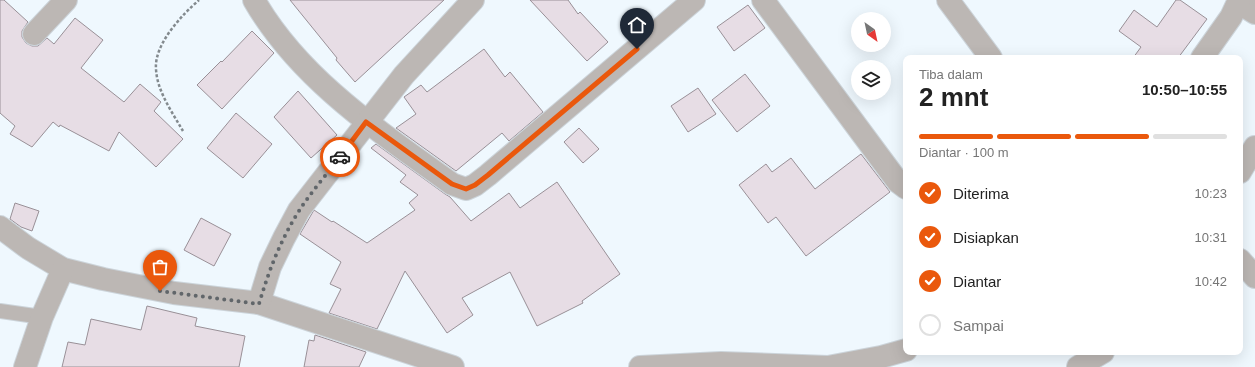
<!DOCTYPE html>
<html lang="id">
<head>
<meta charset="utf-8">
<style>
  :root { --surface:#fff; --page:#f2f2f2; --text:#222; --muted:#767676; --line:#e0e0e0; --accent:#ea580c }
  body { margin:0; font-family:Arial,sans-serif; background:var(--page); color:var(--text); height:100vh; display:flex; flex-direction:column; font-size:15px; white-space:nowrap }
  * { box-sizing:border-box; margin:0 }
  p { font-size:13px; color:var(--muted) }
  .icon { flex:none; width:22px; height:22px; fill:none; stroke:currentColor; stroke-width:2; stroke-linecap:round; stroke-linejoin:round }
  .map { position:relative; flex:1; overflow:hidden }
  .sheet { position:absolute; left:903px; top:55px; width:340px; height:300px; display:flex; flex-direction:column; background:var(--surface); border-radius:8px; box-shadow:0 4px 16px #0002 }
  .sheet>* { flex:none }
  .needle { width:26px; rotate:147deg }
  .tools { position:absolute; left:851px; top:12px; display:grid; gap:8px }
  .tools a { display:grid; place-items:center; width:40px; height:40px; border-radius:50%; background:var(--surface); box-shadow:0 4px 16px #0002; font-size:20px }
  .pin { position:absolute; display:grid; place-items:center; width:34px; height:34px; color:#fff; margin:-41px -17px; border-radius:50% 50% 50% 0; rotate:-45deg; box-shadow:0 0 4px #0007 }
  .pin .icon { rotate:45deg }
  .courier { position:absolute; display:grid; place-items:center; width:40px; height:40px; margin:-20px; border:3px solid #ea580c; border-radius:50%; background:#fff; color:#222; box-shadow:0 1px 5px #0007 }
  .headline em { font-style:normal; font-weight:600 }
  .headline div { display:flex; flex-direction:column-reverse }
  .headline { display:flex; align-items:center; justify-content:space-between; height:68px; padding:0 16px }
  h1 { font-size:26px; font-weight:600; line-height:30px }
  .bar { display:grid; grid-template-columns:repeat(4,1fr); gap:6px 4px; align-content:center; height:48px; padding:0 16px }
  .bar i { height:5px; border-radius:3px; background:var(--line) }
  .bar .on { background:var(--accent) }
  .bar p { grid-column:span 4 }
  ol { padding:0 16px; list-style:none }
  li { display:flex; align-items:center; gap:12px; height:44px }
  li p { margin-inline-start:auto }
  li .icon { padding:4px; border-radius:50%; background:var(--accent); color:#fff; stroke-width:4 }
  li:last-child { color:var(--muted) }
  li i { width:22px; height:22px; border:2px solid var(--line); border-radius:50% }
  .map>svg:first-child { display:block }
</style>
</head>
<body>
<div class="map">
<svg width="1255" height="367" viewBox="0 0 1255 367">
  <rect width="100%" height="100%" fill="#eff8fe"/>
  <g fill="#e7dde5" stroke="#999097">
    <polygon points="0,0 4,0 28,22 22,31 22,37 26,43 32,46 38,46 47,38 54,44 75,18 103,40 81,68 124,102 140,84 161,102 154,111 183,139 156,167 119,132 109,151 60,125 59,127 53,122 32,147 10,134 15,126 0,113"/>
    <polygon points="290,0 444,0 355,82 336,60 337,58"/>
    <polygon points="530,0 568,0 578,14 580,12 608,42 587,61"/>
    <polygon points="1176,0 1180,0 1207,19 1178,58 1133,58 1141,47 1119,31 1134,10 1157,27"/>
    <polygon points="748,5 765,28 734,51 717,27"/>
    <polygon points="252,31 274,53 222,109 197,85 221,61 222,62"/>
    <polygon points="484,49 505,77 510,72 543,112 509,141 502,133 456,171 396,128 416,114 404,97 421,85 427,92"/>
    <polygon points="745,74 770,106 737,132 712,100"/>
    <polygon points="698,88 716,114 688,132 671,106"/>
    <polygon points="298,91 337,135 311,158 274,117"/>
    <polygon points="236,113 272,144 243,178 207,148"/>
    <polygon points="579,128 599,149 583,163 564,142"/>
    <polygon points="376,144 445,194 450,197 471,221 509,193 520,208 557,182 620,274 582,301 583,303 537,326 510,272 462,298 473,315 447,333 405,271 377,329 329,313 341,289 330,284 341,262 300,234 314,210 332,222 333,221 367,243 415,210 409,203 418,195 400,182 406,175 371,148"/>
    <polygon points="861,154 890,192 806,256 776,217 768,223 739,185 766,164 772,172 791,158 815,189"/>
    <polygon points="15,203 39,211 32,231 21,227 10,219"/>
    <polygon points="201,218 231,234 214,266 184,250"/>
    <polygon points="147,306 197,318 195,326 245,336 239,367 62,367 68,342 85,345 91,319 141,330"/>
    <polygon points="315,335 366,352 359,367 304,367 309,340 314,341"/>
  </g>
  <g fill="none" stroke-linecap="round" stroke-linejoin="round">
    <g stroke="#ccd4da" stroke-width="16">
      <polyline id="lane" points="0,311 42,317"/>
    </g>
    <g stroke="#ccd4da" stroke-width="24">
      <g id="street">
        <path d="M254 0C299 79 380 132 452 184L466 189 475 185 488 175 694 0"/>
        <polyline points="763,0 898,182 906,188"/>
        <polyline points="948,0 991,58"/>
        <polyline points="1239,3 1255,13"/>
        <polyline points="34,34 66,0"/>
        <polyline points="1202,58 1231,17 1239,0"/>
        <polyline points="1240,172 1255,147"/>
        <polyline points="0,227 28,248 63,269 103,279 174,293 259,303 453,367"/>
        <polyline points="1240,260 1255,277"/>
        <polyline points="259,303 270,267 284,238 299,210 404,75 473,0"/>
        <polyline points="25,367 42,317 63,269"/>
        <polyline points="640,367 721,363 828,367 881,357 906,350"/>
        <polyline points="1078,367 1103,352"/>
      </g>
    </g>
    <path stroke="#838a8e" stroke-width="2.5" stroke-dasharray="3 2" stroke-linecap="butt" d="M183 131C172 112 157 91 156 69 154 44 182 15 199 0"/>
    <use href="#lane" stroke="#bcb7b4" stroke-width="14"/>
    <use href="#street" stroke="#bcb7b4" stroke-width="22"/>
  </g>
  <g fill="none" stroke-linecap="round" stroke-linejoin="round">
    <path stroke="#61666a" stroke-width="4" stroke-dasharray="0 7.2" d="M160 291 259 304C269 270 280 241 299 211 311 192 327 174 340 157"/>
    <polyline stroke="#ea580c" stroke-width="5" points="340,157 366,122 452,184 466,189 475,185 488,175 637,49"/>
  </g>
</svg>
<div class="tools">
<a><svg class="needle" viewBox="-14 -14 28 28"><path d="M0-13l5 13h-10z" fill="#e53935"/><path d="M0 13l5-13h-10z" fill="#767676"/></svg></a>
<a><svg class="icon" aria-label="layers" viewBox="0 0 24 24"><path d="M12 4l9 5-9 5-9-5zM3 14l9 5 9-5"/></svg></a>
</div>
<div class="pin" style="left:160px;top:291px;background:#ea580c"><svg class="icon" aria-label="bag" viewBox="0 0 24 24"><path d="M5 8h14l-1 12H6zM9 8a3 3 0 0 1 6 0"/></svg></div>
<div class="pin" style="left:637px;top:49px;background:#1f2937"><svg class="icon" aria-label="home" viewBox="0 0 24 24"><path d="M3 11l9-7 9 7M6 9v11h12V9"/></svg></div>
<div class="courier" style="left:340px;top:157px"><svg class="icon" aria-label="car" viewBox="0 0 24 24"><path d="M5 17H2v-5l4-1 3-4h7l3 4 3 1v5h-3M9 17h6M6 11h13"/><circle cx="7" cy="17" r="2"/><circle cx="17" cy="17" r="2"/></svg></div>
<section class="sheet">
<div class="headline"><div><h1>2 mnt</h1><p>Tiba dalam</p></div><em>10:50–10:55</em></div>
<div class="bar"><i class="on"></i><i class="on"></i><i class="on"></i><i></i><p>Diantar · 100 m</p></div>
<ol>
<li><svg class="icon" aria-label="check" viewBox="0 0 24 24"><path d="M5 12l5 5 9-10"/></svg>Diterima<p>10:23</p></li>
<li><svg class="icon" aria-label="check" viewBox="0 0 24 24"><path d="M5 12l5 5 9-10"/></svg>Disiapkan<p>10:31</p></li>
<li><svg class="icon" aria-label="check" viewBox="0 0 24 24"><path d="M5 12l5 5 9-10"/></svg>Diantar<p>10:42</p></li>
<li><i></i>Sampai</li>
</ol>
</section>
</div>
</body>
</html>
